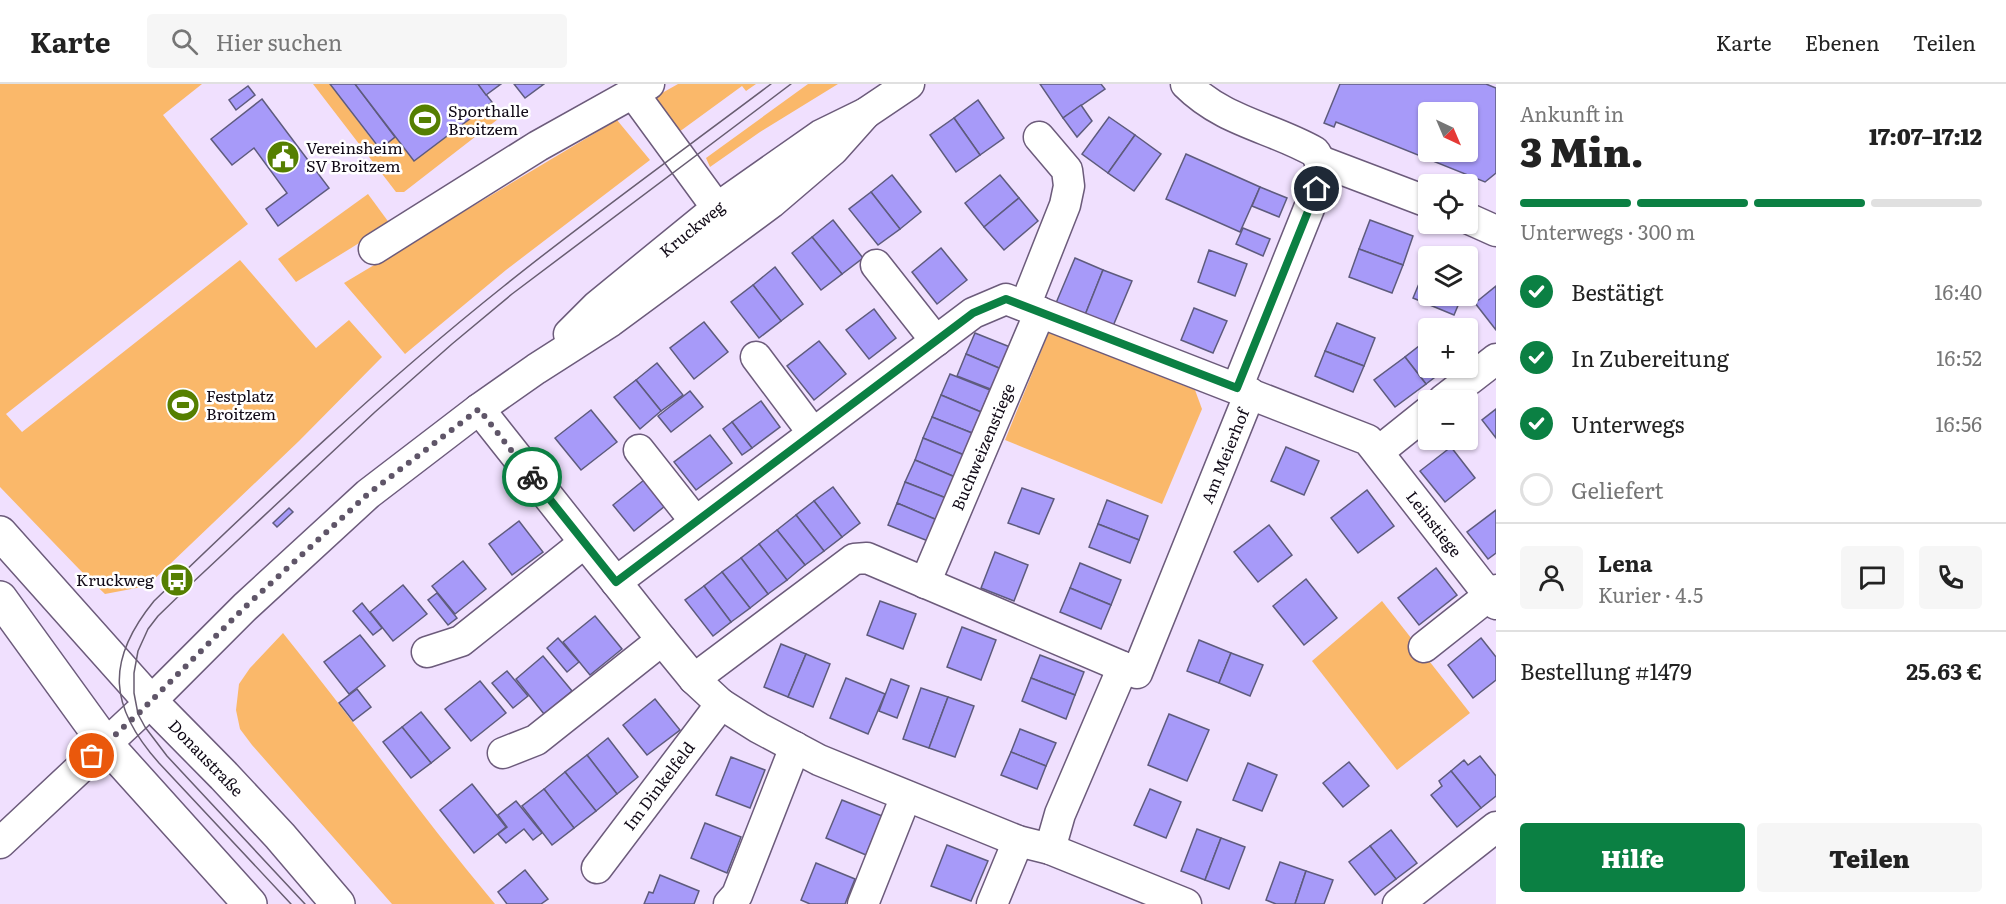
<!DOCTYPE html>
<html lang="de">
<head>
<meta charset="utf-8">
<style>
  :root { --surface:#fff; --page:#f6f6f6; --text:#222; --muted:#767676; --line:#e0e0e0; --accent:#0b8043 }
  body { margin:0; font-family:Literata,serif; background:var(--page); color:var(--text); height:100vh; display:flex; flex-direction:column; font-size:22px; white-space:nowrap }
  * { box-sizing:border-box; margin:0 }
  p { font-size:20px; color:var(--muted) }
  .icon { flex:none; width:33px; height:33px; fill:none; stroke:currentColor; stroke-width:2; stroke-linecap:round; stroke-linejoin:round }
  .map { position:relative; flex:1; overflow:hidden }
  .drawer { display:flex; flex-direction:column; background:var(--surface); width:510px }
  .drawer>* { flex:none }
  .needle { width:39px; rotate:136deg }
  .controls { position:absolute; left:1418px; top:18px; display:grid; gap:12px }
  .controls a { display:grid; place-items:center; width:60px; height:60px; border-radius:6px; background:var(--surface); box-shadow:0 2px 4px #0004; font-size:30px }
  .pin { position:absolute; display:grid; place-items:center; width:51px; height:51px; color:#fff; margin:-26px; border:3px solid #fff; border-radius:50%; box-shadow:0 2px 6px #0007 }
  .courier { position:absolute; display:grid; place-items:center; width:60px; height:60px; margin:-30px; border:4px solid #0b8043; border-radius:50%; background:#fff; color:#222; box-shadow:0 2px 8px #0007 }
  .headline em { font-style:normal; font-weight:800 }
  .headline div { display:flex; flex-direction:column-reverse }
  .headline { display:flex; align-items:center; justify-content:space-between; height:102px; padding:0 24px }
  h1 { font-size:39px; font-weight:800; line-height:45px }
  .bar { display:grid; grid-template-columns:repeat(4,1fr); gap:9px 6px; align-content:center; height:72px; padding:0 24px }
  .bar i { height:8px; border-radius:4px; background:var(--line) }
  .bar .on { background:var(--accent) }
  .bar p { grid-column:span 4 }
  .line { display:flex; align-items:center; gap:15px; padding:0 24px; border-top:2px solid var(--line) }
  .line div { flex:1 }
  .round { display:grid; place-items:center; flex:none; width:63px; height:63px; border-radius:6px; background:var(--page) }
  ol { padding:0 24px; list-style:none }
  li { display:flex; align-items:center; gap:18px; height:66px }
  li p { margin-inline-start:auto }
  li .icon { padding:6px; border-radius:50%; background:var(--accent); color:#fff; stroke-width:4 }
  li:last-child { color:var(--muted) }
  li i { width:33px; height:33px; border:3px solid var(--line); border-radius:50% }
  .action { display:flex; gap:12px; margin-top:auto; padding:12px 24px }
  .action a { flex:1; height:69px; border-radius:6px; background:var(--accent); color:#fff; font-size:24px; font-weight:800; line-height:69px; text-align:center }
  .action a+a { background:var(--page); color:var(--text) }
  header { display:flex; align-items:center; gap:36px; box-sizing:border-box; height:84px; padding:0 30px; background:var(--surface); border-bottom:2px solid var(--line) }
  header strong { font-size:28px }
  nav { display:flex; gap:33px; margin-inline-start:auto; font-size:21px }
  .search { width:420px; height:54px; background:var(--page); display:flex; align-items:center; gap:15px; box-sizing:border-box; padding:0 21px; border-radius:6px; color:var(--muted); font-size:22px }
  main { display:flex; flex:1; min-height:0 }
  .map>svg:first-child { display:block }
</style>
</head>
<body>
<header>
<strong>Karte</strong>
<div class="search"><svg class="icon" aria-label="search" viewBox="0 0 24 24"><circle cx="10" cy="10" r="6"/><path d="M15 15l6 6"/></svg>Hier suchen</div>
<nav><a>Karte</a><a>Ebenen</a><a>Teilen</a></nav>
</header>
<main>
<div class="map">
<svg width="1496" height="820" viewBox="0 0 1496 820">
  <rect width="100%" height="100%" fill="#f0e0fe"/>
  <g fill="#fab86a">
    <polygon points="0,0 202,0 163,31 248,140 6,330 22,348 240,176 316,264 349,236 382,273 299,357 147,502 105,510 79,485 0,403"/>
    <polygon points="313,0 330,0 379,65 395,53 414,77 492,18 502,32 404,108 396,108"/>
    <polygon points="678,0 756,0 746,7 742,2 679,48 655,13"/>
    <polygon points="808,0 838,0 760,48 710,83 706,74"/>
    <polygon points="617,36 650,76 506,186 405,270 344,199"/>
    <polygon points="368,110 390,140 296,198 278,175"/>
    <polygon points="1049,248 1195,306 1202,325 1162,420 1005,356"/>
    <polygon points="1382,517 1470,629 1397,686 1312,577"/>
    <path d="M283 549C355 638 421 732 495 820H392L252 661 240 645 236 626 239 600 250 584Z"/>
  </g>
  <g fill="#a79af9" stroke="#5e5b7d" stroke-width="1.5" fill-rule="evenodd">
    <polygon points="330,0 355,0 395,53 380,65"/>
    <polygon points="355,0 478,0 492,18 414,77"/>
    <polygon points="478,0 501,0 486,11"/>
    <polygon points="514,0 544,0 525,14"/>
    <polygon points="1040,0 1101,0 1105,5 1063,34"/>
    <path d="M1340 0H1486L1496 4V89L1485 98 1336 38 1334 43 1324 39ZM1428 28H1467V68H1428Z"/>
    <polygon points="248,2 255,11 236,26 229,16"/>
    <polygon points="262,15 329,104 278,142 266,125 287,109 254,64 232,81 211,55"/>
    <polygon points="978,16 1004,54 980,71 954,34"/>
    <polygon points="1081,21 1092,37 1077,53 1063,34"/>
    <polygon points="1109,33 1135,51 1108,89 1082,70"/>
    <polygon points="954,34 980,71 956,88 930,51"/>
    <polygon points="1135,51 1161,70 1134,107 1108,89"/>
    <polygon points="1186,70 1260,103 1240,148 1166,115"/>
    <polygon points="892,91 921,128 900,145 871,108"/>
    <polygon points="1000,91 1019,114 984,143 965,119"/>
    <polygon points="1260,103 1287,114 1279,133 1252,122"/>
    <polygon points="871,108 900,145 878,161 849,125"/>
    <polygon points="1019,114 1038,137 1004,166 984,143"/>
    <polygon points="833,136 863,174 842,190 812,153"/>
    <polygon points="1370,136 1413,152 1403,181 1359,165"/>
    <polygon points="1243,144 1270,155 1263,172 1236,160"/>
    <polygon points="812,153 842,190 821,206 792,169"/>
    <polygon points="941,164 967,196 937,220 912,188"/>
    <polygon points="1359,165 1403,181 1392,209 1349,193"/>
    <polygon points="1209,166 1247,180 1235,212 1198,198"/>
    <polygon points="1075,174 1103,186 1085,231 1056,219"/>
    <polygon points="1428,178 1428,212 1462,212 1454,231 1413,214"/>
    <polygon points="775,183 803,220 781,237 753,201"/>
    <polygon points="1103,186 1132,197 1113,242 1085,231"/>
    <polygon points="753,201 781,237 759,254 731,218"/>
    <polygon points="1496,202 1496,246 1475,219"/>
    <polygon points="1194,224 1227,237 1213,269 1181,256"/>
    <polygon points="874,225 896,254 869,275 846,246"/>
    <polygon points="704,238 728,268 694,295 670,264"/>
    <polygon points="1337,239 1375,254 1364,282 1325,267"/>
    <polygon points="975,249 1015,265 1006,287 966,270"/>
    <polygon points="1428,255 1428,284 1447,284 1426,300 1405,273"/>
    <polygon points="819,257 846,290 814,316 787,282"/>
    <polygon points="1325,267 1364,282 1353,308 1315,292"/>
    <polygon points="966,270 1006,287 998,308 957,292"/>
    <polygon points="1405,273 1426,300 1395,323 1374,296"/>
    <polygon points="657,279 683,311 661,327 636,296"/>
    <polygon points="950,290 990,306 981,328 941,311"/>
    <polygon points="636,296 661,327 640,345 614,313"/>
    <polygon points="690,307 703,323 671,348 658,332"/>
    <polygon points="941,311 981,328 972,349 932,333"/>
    <polygon points="761,317 780,343 752,364 732,338"/>
    <polygon points="1496,325 1496,354 1482,336"/>
    <polygon points="591,326 617,358 581,386 555,354"/>
    <polygon points="932,333 972,349 964,371 923,354"/>
    <polygon points="732,338 752,364 742,371 723,345"/>
    <polygon points="710,351 732,379 696,406 674,378"/>
    <polygon points="923,354 964,371 955,393 915,376"/>
    <polygon points="1286,363 1319,377 1304,411 1271,397"/>
    <polygon points="1451,363 1475,394 1445,418 1420,387"/>
    <polygon points="915,376 955,393 946,414 905,398"/>
    <polygon points="644,396 665,422 634,447 613,421"/>
    <polygon points="905,398 946,414 937,436 897,419"/>
    <polygon points="833,403 860,439 842,453 814,417"/>
    <polygon points="1022,404 1054,415 1039,450 1008,439"/>
    <polygon points="1367,406 1394,442 1358,469 1331,434"/>
    <polygon points="1107,416 1148,432 1139,456 1098,440"/>
    <polygon points="814,417 842,453 824,467 796,431"/>
    <polygon points="897,419 937,436 928,457 888,441"/>
    <polygon points="289,424 293,428 277,443 273,439"/>
    <polygon points="1496,426 1496,469 1488,475 1467,448"/>
    <polygon points="796,431 824,467 805,481 777,446"/>
    <polygon points="519,437 543,468 512,491 489,460"/>
    <polygon points="1098,440 1139,456 1130,479 1089,463"/>
    <polygon points="1269,441 1292,471 1258,498 1234,468"/>
    <polygon points="777,446 805,481 787,496 759,460"/>
    <polygon points="759,460 787,496 768,510 741,474"/>
    <polygon points="995,468 1028,481 1014,517 981,504"/>
    <polygon points="741,474 768,510 750,524 722,488"/>
    <polygon points="463,477 486,505 455,530 432,502"/>
    <polygon points="1080,479 1121,496 1111,521 1070,504"/>
    <polygon points="1436,484 1457,511 1419,541 1398,514"/>
    <polygon points="722,488 750,524 731,538 704,502"/>
    <polygon points="1306,495 1337,534 1304,561 1273,522"/>
    <polygon points="403,501 427,530 393,557 370,528"/>
    <polygon points="704,502 731,538 713,552 685,516"/>
    <polygon points="1070,504 1111,521 1101,545 1060,528"/>
    <polygon points="437,509 457,534 448,541 428,516"/>
    <polygon points="880,517 916,530 903,565 867,551"/>
    <polygon points="362,519 382,544 373,551 353,527"/>
    <polygon points="595,532 622,565 590,591 563,558"/>
    <polygon points="962,543 996,556 981,596 947,583"/>
    <polygon points="360,551 385,582 349,610 324,578"/>
    <polygon points="558,554 579,578 567,588 547,564"/>
    <polygon points="1481,554 1496,573 1496,596 1473,614 1448,581"/>
    <polygon points="1199,556 1231,569 1219,599 1187,587"/>
    <polygon points="781,560 806,570 788,613 764,603"/>
    <polygon points="1231,569 1263,581 1250,612 1219,599"/>
    <polygon points="806,570 830,580 813,623 788,613"/>
    <polygon points="1040,571 1084,588 1075,611 1031,594"/>
    <polygon points="543,572 572,607 544,630 516,595"/>
    <polygon points="507,587 528,612 513,624 492,599"/>
    <polygon points="846,594 885,610 868,650 830,634"/>
    <polygon points="1031,594 1075,611 1066,635 1022,617"/>
    <polygon points="891,595 909,602 897,634 879,627"/>
    <polygon points="480,597 506,629 471,657 445,625"/>
    <polygon points="921,604 948,613 929,664 903,655"/>
    <polygon points="357,605 371,623 353,637 339,619"/>
    <polygon points="948,613 974,622 955,673 929,664"/>
    <polygon points="655,615 680,646 647,671 623,641"/>
    <polygon points="421,628 450,664 431,679 402,643"/>
    <polygon points="1169,630 1209,646 1187,697 1148,681"/>
    <polygon points="402,643 431,679 411,694 383,658"/>
    <polygon points="1020,645 1056,659 1046,682 1011,668"/>
    <polygon points="608,654 638,693 617,710 587,671"/>
    <polygon points="1011,668 1046,682 1037,705 1001,691"/>
    <polygon points="587,671 617,710 596,727 565,688"/>
    <polygon points="1480,672 1496,692 1496,712 1481,724 1451,687 1464,676 1468,681"/>
    <polygon points="731,673 765,686 750,724 716,711"/>
    <polygon points="1349,678 1369,702 1343,723 1323,699"/>
    <polygon points="1248,679 1277,691 1262,727 1233,716"/>
    <polygon points="1451,687 1481,724 1457,743 1431,711 1442,702 1439,697"/>
    <polygon points="565,688 596,727 574,744 544,705"/>
    <polygon points="472,700 506,743 474,769 440,726"/>
    <polygon points="544,705 574,744 552,761 522,722"/>
    <polygon points="1150,705 1181,718 1166,754 1134,741"/>
    <polygon points="842,716 882,732 866,771 826,754"/>
    <polygon points="516,717 542,749 533,756 524,745 506,759 498,750 507,743 498,731"/>
    <polygon points="705,739 741,753 727,789 691,774"/>
    <polygon points="1197,745 1221,754 1205,796 1181,787"/>
    <polygon points="1391,746 1417,779 1396,795 1370,762"/>
    <polygon points="1221,754 1245,763 1229,805 1205,796"/>
    <polygon points="947,761 988,777 971,817 931,802"/>
    <polygon points="1370,762 1396,795 1375,811 1349,778"/>
    <polygon points="1280,778 1306,787 1295,820 1276,820 1266,816"/>
    <polygon points="816,779 855,795 845,820 810,820 801,816"/>
    <polygon points="525,786 548,815 541,820 507,820 498,808"/>
    <polygon points="1306,787 1333,796 1324,820 1295,820"/>
    <polygon points="660,791 699,807 694,820 644,820 649,808 653,809"/>
  </g>
  <g fill="none" stroke-linecap="round" stroke-linejoin="round">
    <g stroke="#6c5b7b" stroke-width="33">
      <g id="minor">
        <polyline points="633,9 728,139"/>
        <polyline points="1320,77 1428,118"/>
        <polyline points="1467,134 1496,147"/>
        <polyline points="374,165 538,62 649,0"/>
        <polyline points="876,181 936,257"/>
        <polyline points="1025,222 1065,121 1069,102 1067,86 1039,53"/>
        <polyline points="569,250 597,222 717,124 821,51 866,29 909,0"/>
        <polyline points="756,273 813,349"/>
        <polyline points="1443,316 1496,275"/>
        <polyline points="479,325 662,556 694,595 721,620 759,644 819,676 1018,757 1050,765 1186,820"/>
        <polyline points="639,366 695,437"/>
        <polyline points="1378,368 1428,328"/>
        <polyline points="616,498 973,229 1006,215 1368,356 1496,520"/>
        <polyline points="925,499 1040,228"/>
        <polyline points="1424,563 1496,506"/>
        <polyline points="427,568 461,557 584,459"/>
        <polyline points="694,595 854,475 867,474 1123,583"/>
        <polyline points="503,669 536,656 662,556"/>
        <polyline points="0,759 138,630 245,523 368,410 479,325 536,285 611,237 771,119 833,66 866,29"/>
        <path d="M1050 765 1060 730 1123 583 1137 589 1250 309 1237 304 1320 97V77L1315 68C1271 43 1224 38 1186 0"/>
        <polyline points="597,784 721,620"/>
        <polyline points="729,820 737,811 795,663"/>
        <polyline points="863,820 906,712"/>
        <polyline points="992,820 1018,757"/>
        <polyline points="1398,820 1496,743"/>
      </g>
    </g>
    <g stroke="#6c5b7b" stroke-width="36">
      <g id="major">
        <polyline points="0,449 150,617 224,692 280,752 338,820"/>
        <polyline points="0,514 105,659 250,820"/>
      </g>
    </g>
    <use href="#minor" stroke="#fff" stroke-width="30"/>
    <use href="#major" stroke="#fff" stroke-width="33"/>
    <g stroke="#685d71" stroke-width="1.5">
      <path d="M291 820 159 679C109 623 105 577 154 517 267 408 381 300 504 202 591 132 682 67 771 0"/>
      <polyline points="305,820 167,672 145,643 138,630 134,609 134,589 138,567 148,545 158,532 190,501 375,328 452,260 512,210 791,0"/>
    </g>
  </g>
  <g fill="none" stroke-linecap="round" stroke-linejoin="round">
    <polyline stroke="#5f5568" stroke-width="6" stroke-dasharray="0 10.8" points="92,672 138,630 245,523 368,410 479,325 532,393"/>
    <polyline stroke="#0b8043" stroke-width="8" points="532,393 616,498 973,229 1006,215 1237,304 1317,105"/>
  </g>
  <defs>
    <g id="stadium-disc" transform="scale(1.725)"><circle r="9.5" fill="#557f01" stroke="#fff"/><path d="M0-5a6.5 5 0 1 0 0 10a6.5 5 0 1 0 0-10ZM-3.5-1.8h7v3.6h-7Z" fill="#fff"/></g>
    <g id="civic-disc" transform="scale(1.725)"><circle r="9.5" fill="#557f01" stroke="#fff"/><path d="M-.6-6.5H3V-4.5H.6V-3L4-1V1h2V6H-6V1h2V-1L-.6-3ZM-1.2 2.5V6h2.4V2.5Z" fill="#fff"/></g>
    <g id="bus-disc" transform="scale(1.725)"><circle r="9.5" fill="#557f01" stroke="#fff"/><path d="M-5-6H5V4H4V6H2V4H-2V6H-4V4H-5ZM-3.5-4V0h7V-4ZM-3.5 1.2v1.5H-2V1.2ZM2 1.2v1.5H3.5V1.2Z" fill="#fff"/></g>
  </defs>
  <g fill-rule="evenodd">
    <use href="#stadium-disc" x="425" y="36"/>
    <use href="#civic-disc" x="283" y="73"/>
    <use href="#stadium-disc" x="183" y="321"/>
    <use href="#bus-disc" x="177" y="496"/>
  </g>
  <g text-anchor="middle" stroke-width="5" stroke-linejoin="round" paint-order="stroke">
    <g font-size="16" fill="#110a17" stroke="#fff" text-anchor="start">
      <text x="448" y="33">Sporthalle<tspan x="448" dy="18">Broitzem</tspan></text>
      <text x="306" y="70">Vereinsheim<tspan x="306" dy="18">SV Broitzem</tspan></text>
      <text x="206" y="318">Festplatz<tspan x="206" dy="18">Broitzem</tspan></text>
      <text x="154" y="502" text-anchor="end">Kruckweg</text>
    </g>
    <g font-size="16" fill="#110a17" stroke="#fff">
      <text transform="translate(692 145) rotate(-39)" y="6">Kruckweg</text>
      <text transform="translate(983 363) rotate(-67)" y="6">Buchweizenstiege</text>
      <text transform="translate(1225 372) rotate(-68)" y="6">Am Meierhof</text>
      <text transform="translate(1434 440) rotate(52)" y="6">Leinstiege</text>
      <text transform="translate(206 674) rotate(46)" y="6">Donaustraße</text>
      <text transform="translate(659 702) rotate(-53)" y="6">Im Dinkelfeld</text>
    </g>
  </g>
</svg>
<div class="controls">
<a><svg class="needle" viewBox="-14 -14 28 28"><path d="M0-13l5 13h-10z" fill="#e53935"/><path d="M0 13l5-13h-10z" fill="#767676"/></svg></a>
<a><svg class="icon" aria-label="locate" viewBox="0 0 24 24"><circle cx="12" cy="12" r="6"/><path d="M12 2v4M12 18v4M2 12h4M18 12h4"/></svg></a>
<a><svg class="icon" aria-label="layers" viewBox="0 0 24 24"><path d="M12 4l9 5-9 5-9-5zM3 14l9 5 9-5"/></svg></a>
<a>+</a>
<a>−</a>
</div>
<div class="pin" style="left:92px;top:672px;background:#ea580c"><svg class="icon" aria-label="bag" viewBox="0 0 24 24"><path d="M5 8h14l-1 12H6zM9 8a3 3 0 0 1 6 0"/></svg></div>
<div class="pin" style="left:1317px;top:105px;background:#1f2937"><svg class="icon" aria-label="home" viewBox="0 0 24 24"><path d="M3 11l9-7 9 7M6 9v11h12V9"/></svg></div>
<div class="courier" style="left:532px;top:393px"><svg class="icon" aria-label="bike" viewBox="0 0 24 24"><circle cx="6" cy="16" r="4"/><circle cx="18" cy="16" r="4"/><path d="M6 16l4-8h5l3 8M10 8l3 8H6M13 5h3"/></svg></div>
</div>
<section class="drawer">
<div class="headline"><div><h1>3 Min.</h1><p>Ankunft in</p></div><em>17:07–17:12</em></div>
<div class="bar"><i class="on"></i><i class="on"></i><i class="on"></i><i></i><p>Unterwegs · 300 m</p></div>
<ol>
<li><svg class="icon" aria-label="check" viewBox="0 0 24 24"><path d="M5 12l5 5 9-10"/></svg>Bestätigt<p>16:40</p></li>
<li><svg class="icon" aria-label="check" viewBox="0 0 24 24"><path d="M5 12l5 5 9-10"/></svg>In Zubereitung<p>16:52</p></li>
<li><svg class="icon" aria-label="check" viewBox="0 0 24 24"><path d="M5 12l5 5 9-10"/></svg>Unterwegs<p>16:56</p></li>
<li><i></i>Geliefert</li>
</ol>
<div class="line" style="height:108px"><a class="round"><svg class="icon" aria-label="person" viewBox="0 0 24 24"><circle cx="12" cy="8" r="4"/><path d="M4 21q1-7 8-7t8 7"/></svg></a><div><b>Lena</b><p>Kurier · 4.5</p></div><a class="round"><svg class="icon" aria-label="chat" viewBox="0 0 24 24"><path d="M4 5h16v11H9l-5 4z"/></svg></a><a class="round"><svg class="icon" aria-label="phone" viewBox="0 0 24 24"><path d="M5 4h4l2 5-3 2q2 4 5 5l2-3 5 2v4C11 20 4 13 5 4z"/></svg></a></div>
<div class="line" style="height:78px"><div>Bestellung #1479</div><b>25.63 €</b></div>
<div class="action"><a>Hilfe</a><a>Teilen</a></div>
</section>
</main>
</body>
</html>
